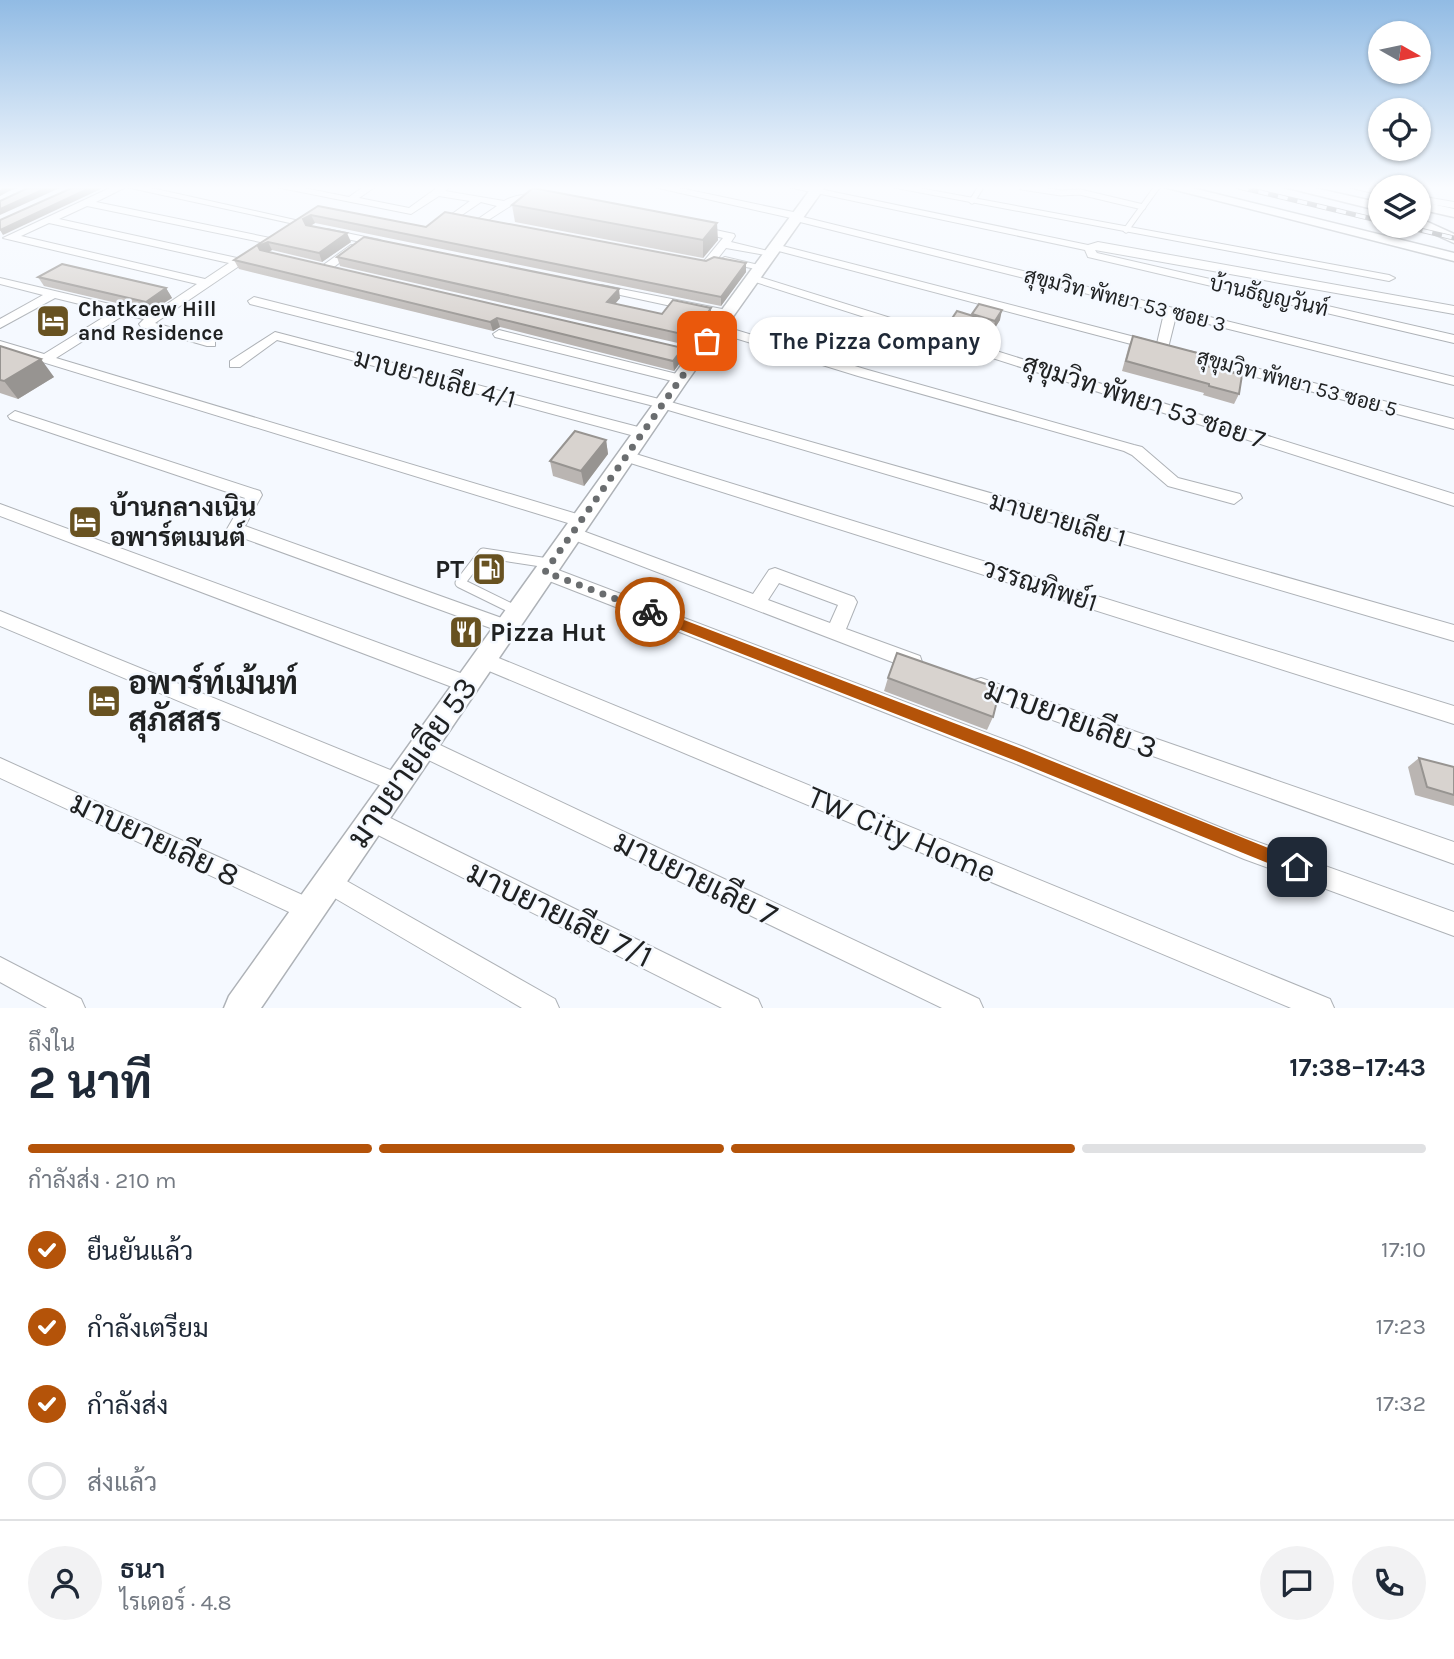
<!DOCTYPE html>
<html lang="th">
<head>
<meta charset="utf-8">
<style>
  :root { --surface:#fff; --page:#f2f2f3; --text:#1f2937; --muted:#747a83; --line:#e0e1e3; --accent:#b45309 }
  body { margin:0; font-family:Karla,Sarabun,sans-serif; background:var(--page); color:var(--text); height:100vh; display:flex; flex-direction:column; font-size:26px; white-space:nowrap }
  * { box-sizing:border-box; margin:0 }
  p { font-size:23px; color:var(--muted) }
  .icon { flex:none; width:38px; height:38px; fill:none; stroke:currentColor; stroke-width:2; stroke-linecap:round; stroke-linejoin:round }
  .map { position:relative; height:1008px; overflow:hidden }
  .drawer { display:flex; flex-direction:column; background:var(--surface); flex:1 }
  .drawer>* { flex:none }
  .needle { width:46px; rotate:99deg }
  .controls { position:absolute; left:1368px; top:21px; display:grid; gap:14px }
  .controls a { display:grid; place-items:center; width:63px; height:63px; border-radius:50%; background:var(--surface); box-shadow:0 2px 5px #0004; font-size:35px }
  .pin { position:absolute; display:grid; place-items:center; width:60px; height:60px; color:#fff; margin:-30px; border-radius:14px; box-shadow:0 4px 10px #0006 }
  .courier { position:absolute; display:grid; place-items:center; width:70px; height:70px; margin:-35px; border:5px solid #b45309; border-radius:50%; background:#fff; color:#222; box-shadow:0 2px 9px #0007 }
  .bubble { position:absolute; height:49px; border-radius:24px; background:var(--surface); box-shadow:0 2px 5px #0004; font-size:23px; font-weight:700; line-height:49px; text-align:center }
  .head em { font-style:normal; font-weight:700 }
  .head div { display:flex; flex-direction:column-reverse }
  .head { display:flex; align-items:center; justify-content:space-between; height:119px; padding:0 28px }
  h1 { font-size:46px; font-weight:700; line-height:52px }
  .bar { display:grid; grid-template-columns:repeat(4,1fr); gap:10px 7px; align-content:center; height:84px; padding:0 28px }
  .bar i { height:9px; border-radius:5px; background:var(--line) }
  .bar .on { background:var(--accent) }
  .bar p { grid-column:span 4 }
  .line { display:flex; align-items:center; gap:18px; padding:0 28px; border-top:2px solid var(--line) }
  .line div { flex:1 }
  .round { display:grid; place-items:center; flex:none; width:74px; height:74px; border-radius:37px; background:var(--page) }
  ol { padding:0 28px; list-style:none }
  li { display:flex; align-items:center; gap:21px; height:77px }
  li p { margin-inline-start:auto }
  li .icon { padding:7px; border-radius:50%; background:var(--accent); color:#fff; stroke-width:4 }
  li:last-child { color:var(--muted) }
  li i { width:38px; height:38px; border:4px solid var(--line); border-radius:50% }
  .map>svg:first-child { display:block }
</style>
</head>
<body>
<div class="map">
<svg width="1454" height="1008" viewBox="0 0 1454 1008">
  <rect width="100%" height="100%" fill="#f5f9ff"/>
  <g fill="none" stroke-linecap="round" stroke-linejoin="round">
    <g stroke="#aeb2b7" stroke-width="7">
      <g id="lane-far1">
        <polyline points="1022,187 1061,193 1080,192 1143,207"/>
        <polyline points="972,201 981,187"/>
        <polyline points="1126,230 1157,187"/>
      </g>
    </g>
    <g stroke="#aeb2b7" stroke-width="11">
      <polyline id="lane" points="515,610 460,583 483,553 548,563"/>
    </g>
    <g stroke="#aeb2b7" stroke-width="2">
      <g id="street">
        <polygon points="20,187 37,187 0,200 0,194"/>
        <path d="M112 187H126L96 202 270 238 275 241 270 244 87 206 59 219 237 258 242 257 248 260 155 323 215 340V346H207L141 327 139 324 144 319 124 315 56 358 587 517 589 521 587 525 581 527 0 349V341L44 354 112 312 55 298 0 328V319L43 295 0 284V278L152 314 197 284 3 238ZM49 223 229 263 205 279 21 236Z"/>
        <polygon points="126,187 147,187 304,222 299,225"/>
        <path d="M276 187H299L349 197 363 187H375L359 198 409 208 438 187H450L445 191 504 201C514 195 536 191 546 197L541 200 515 203 482 224 477 221 478 219 497 206 481 202 456 219 452 218V214L470 201 439 196 411 214Z"/>
        <polygon points="654,187 675,187 798,213 803,217 1454,377 1454,385 1176,316 1168,348 1162,352 1156,348 1164,313 792,220 791,218"/>
        <polygon points="788,187 810,187 1088,245 1098,242 1454,306 1454,314 1095,250 1097,253 1454,335 1454,343 1088,257 1085,250"/>
        <polygon points="891,187 914,187 1389,275 1395,278 1389,281"/>
        <polygon points="1348,187 1381,189 1381,195"/>
        <polygon points="1419,196 1454,202 1454,208 1419,202"/>
        <polygon points="697,226 734,234 735,236 731,242 776,253 771,256 726,248 711,267 691,264 691,260 704,261 723,238 693,231 693,227"/>
        <polygon points="327,229 380,240 385,243 380,246 323,234 323,230"/>
        <polygon points="775,244 1154,342 1156,345 1150,349 771,249 771,245"/>
        <polygon points="351,245 360,247 330,270 322,270 322,266"/>
        <polygon points="725,257 767,267 761,270 721,262 719,260"/>
        <polygon points="753,275 1454,494 1454,506 749,280 747,278"/>
        <polygon points="601,285 727,310 733,314 727,318 597,290 595,288"/>
        <polygon points="254,297 667,401 1454,625 1454,641 658,407 250,304 248,301"/>
        <polygon points="716,324 868,370 1134,445 1142,447 1178,478 1240,494 1242,498 1234,504 1168,486 1132,455 1124,451 858,376 712,331 712,325"/>
        <polygon points="499,330 685,376 687,379 680,383 495,337 493,334"/>
        <polygon points="275,332 642,428 649,433 642,438 277,340 240,367 230,367 230,361"/>
        <polygon points="1189,351 1454,419 1454,429 1184,358 1184,352"/>
        <polygon points="15,411 260,491 262,495 245,526 513,622 516,627 513,632 507,634 229,533 227,529 245,498 10,419 8,416"/>
        <polygon points="626,451 1454,706 1454,724 621,460 619,456"/>
        <polygon points="0,504 474,678 477,684 474,690 467,692 460,690 0,516"/>
        <path d="M572 527 753 594 769 570 775 568 854 597 857 602 846 629 920 656 922 662 920 668 913 670 566 537 564 533 566 529ZM779 583 838 605 830 623 768 600Z"/>
        <polygon points="545,565 1021,746 1244,837 1454,912 1454,936 1244,859 1014,763 539,577 536,572 539,567"/>
        <polygon points="0,611 405,776 409,783 405,790 398,793 391,790 0,626"/>
        <polygon points="484,652 1330,999 1334,1008 1291,1008 477,666 475,660 477,654"/>
        <polygon points="981,678 1454,842 1454,864 974,692 971,686 974,680"/>
        <polygon points="423,737 979,999 983,1008 942,1008 416,754 413,747 416,740"/>
        <polygon points="0,758 318,902 322,910 318,918 310,922 302,918 0,778"/>
        <polygon points="372,809 758,999 762,1008 722,1008 364,828 361,820 364,812"/>
        <polygon points="329,871 555,999 559,1008 522,1008 321,890 318,882 321,874"/>
        <polygon points="0,957 81,999 85,1008 47,1008 0,982"/>
      </g>
    </g>
    <g stroke="#aeb2b7" stroke-width="3">
      <g id="secondary">
        <polygon points="812,187 825,187 686,383 261,1008 224,1008 229,996 674,375"/>
        <polygon points="1164,187 1188,187 1454,253 1454,261"/>
        <polygon points="1284,187 1310,187 1381,203 1381,211"/>
        <polygon points="1419,201 1454,209 1454,217 1419,209"/>
        <polygon points="1419,218 1454,234 1454,243 1416,226 1419,226"/>
      </g>
    </g>
    <use href="#lane-far1" stroke="#fff" stroke-width="5"/>
    <use href="#lane" stroke="#fff" stroke-width="9"/>
    <use href="#street" fill="#fff" fill-rule="evenodd"/>
    <use href="#secondary" fill="#fff" fill-rule="evenodd"/>
    <g stroke="#888b8f" stroke-width="5">
      <g id="rail">
        <polyline points="1239,187 1381,221"/>
        <polyline points="1403,226 1454,238"/>
      </g>
    </g>
    <use href="#rail" stroke="#f5f9ff" stroke-width="3.5" stroke-dasharray="10" stroke-linecap="butt"/>
  </g>
  <g fill="#bab5b2">
    <polygon points="512,205 718,240 703,258 515,222"/>
    <polygon points="318,206 426,227 706,261 746,263 746,272 721,306 315,223 311,226 351,242 322,262 272,250 269,252 684,357 674,371 500,327 493,331 239,269 234,260"/>
    <polygon points="337,257 620,298 615,304 662,314 711,308 711,317 691,346 340,266"/>
    <polygon points="38,277 166,288 172,298 151,311 44,286"/>
    <polygon points="972,314 1000,320 993,331 981,327 972,341 946,333 949,323 971,316"/>
    <polygon points="1133,336 1207,366 1239,394 1234,404 1203,395 1204,393 1122,371 1129,345"/>
    <polygon points="0,346 54,377 18,399 0,393"/>
    <polygon points="606,440 608,454 584,486 553,476 550,461"/>
    <polygon points="888,678 993,717 987,730 884,691"/>
    <polygon points="1419,758 1454,767 1454,806 1415,795 1408,767"/>
  </g>
  <g fill="#979491">
    <polygon points="5,187 17,187 0,196 0,190"/>
    <polygon points="49,187 62,187 0,215 0,209"/>
    <polygon points="92,187 105,187 3,235 0,230"/>
    <polygon points="311,215 315,223 306,228 303,219"/>
    <polygon points="717,223 718,240 703,258 703,240"/>
    <polygon points="347,233 351,242 322,262 319,253"/>
    <polygon points="268,242 272,250 262,255 258,246"/>
    <polygon points="746,263 746,272 721,306 721,297"/>
    <polygon points="166,288 172,298 151,311 146,302"/>
    <polygon points="619,289 620,298 608,312 607,302"/>
    <polygon points="711,308 711,317 691,346 691,336"/>
    <polygon points="1002,310 1000,320 993,331 995,321"/>
    <polygon points="497,318 500,327 493,331 490,322"/>
    <polygon points="983,319 981,328 972,341 975,331"/>
    <polygon points="683,348 684,357 674,371 673,361"/>
    <polygon points="41,359 54,377 18,399 4,381"/>
    <polygon points="606,440 608,454 584,486 581,471"/>
  </g>
  <g fill="#d8d3cf" stroke="#979491" stroke-width="2">
    <polygon points="30,187 49,187 0,209 0,201"/>
    <polygon points="74,187 92,187 0,230 0,220"/>
    <polygon points="533,188 717,223 703,240 512,205"/>
    <polygon points="318,206 426,227 445,212 706,261 714,257 746,263 721,297 311,215 303,219 306,225 347,233 319,253 268,242 258,246 260,250 683,348 673,361 497,318 490,322 234,260"/>
    <polygon points="364,237 619,289 607,302 662,314 673,300 711,308 691,336 337,257"/>
    <polygon points="62,264 166,288 146,302 38,277"/>
    <polygon points="979,304 1002,310 995,321 972,314"/>
    <polygon points="957,311 983,319 975,331 949,323"/>
    <polygon points="1133,336 1209,356 1207,366 1242,375 1239,394 1209,386 1209,384 1126,361"/>
    <polygon points="0,346 41,359 4,381 0,380"/>
    <polygon points="575,431 606,440 581,471 550,461"/>
    <polygon points="897,653 1000,689 993,717 888,678"/>
    <polygon points="1419,758 1454,767 1454,795 1427,787"/>
  </g>
  <linearGradient id="sky" x2="0" y2="1"><stop stop-color="#91bbe4"/><stop offset="0.57" stop-color="#fafcff"/><stop offset="1" stop-color="#fafcff" stop-opacity="0"/></linearGradient>
  <rect width="1454" height="329" fill="url(#sky)"/>
  <polygon fill="#b45309" points="650,607 1027,751 1303,862 1305,867 1303,873 1297,875 1016,761 645,616 643,612"/>
  <g fill="none" stroke-linecap="round" stroke-linejoin="round">
    <polyline stroke="#6a6d6f" stroke-width="7" stroke-dasharray="0 12.6" points="650,612 545,572 707,341"/>
  </g>
  <defs>
    <g id="hotel-square" transform="scale(1.75)"><rect x="-9" y="-9" width="18" height="18" rx="4" fill="#685221" stroke="#f5f9ff"/><path d="M-6-4.5h1.5V1H6V5H4.5V3h-9V5H-6ZM-4 0a1.8 1.8 0 1 1 3.6 0ZM.5 0V-2.5h3Q6-2.5 6 0Z" fill="#fff"/></g>
    <g id="fuel-square" transform="scale(1.75)"><rect x="-9" y="-9" width="18" height="18" rx="4" fill="#685221" stroke="#f5f9ff"/><path d="M-5.5-6h7V0h2V4h1.3V-2.5L3-4.5l.8-.8L6-3V5H2.5V1h-1V6h-7ZM-4.2-4.7v3.2H.2V-4.7Z" fill="#fff"/></g>
    <g id="restaurant-square" transform="scale(1.75)"><rect x="-9" y="-9" width="18" height="18" rx="4" fill="#685221" stroke="#f5f9ff"/><path d="M-5-6h1v4h1v-4h1v4h1v-4h1v5L-1.5 .5V6h-2V.5L-5-1ZM5-6V6H3V1.5H1.5Q1.5-4 5-6Z" fill="#fff"/></g>
  </defs>
  <g fill-rule="evenodd">
    <use href="#hotel-square" x="53" y="321"/>
    <use href="#hotel-square" x="85" y="522"/>
    <use href="#fuel-square" x="489" y="569"/>
    <use href="#restaurant-square" x="466" y="632"/>
    <use href="#hotel-square" x="104" y="701"/>
  </g>
  <g text-anchor="middle" stroke-width="5" stroke-linejoin="round" paint-order="stroke">
    <g font-size="21" fill="#1f2122" stroke="#f5f9ff">
      <text transform="translate(1269 296) rotate(13)" y="7">บ้านธัญญวันท์</text>
      <text transform="translate(1125 300) rotate(14)" y="7">สุขุมวิท พัทยา 53 ซอย 3</text>
      <text transform="translate(1297 383) rotate(15)" y="7">สุขุมวิท พัทยา 53 ซอย 5</text>
    </g>
    <g font-size="21" font-weight="bold" fill="#1f2122" stroke="#f5f9ff" text-anchor="start">
      <text x="78" y="316">Chatkaew Hill<tspan x="78" dy="24">and Residence</tspan></text>
    </g>
    <g font-size="26" fill="#1f2122" stroke="#f5f9ff">
      <text transform="translate(435 378) rotate(15)" y="9">มาบยายเลีย 4/1</text>
      <text transform="translate(1144 401) rotate(18)" y="9">สุขุมวิท พัทยา 53 ซอย 7</text>
      <text transform="translate(1058 519) rotate(16)" y="9">มาบยายเลีย 1</text>
      <text transform="translate(1040 585) rotate(18)" y="9">วรรณทิพย์1</text>
    </g>
    <g font-size="26" font-weight="bold" fill="#1f2122" stroke="#f5f9ff" text-anchor="start">
      <text x="110" y="516">บ้านกลางเนิน<tspan x="110" dy="30">อพาร์ตเมนต์</tspan></text>
      <text x="464" y="578" text-anchor="end">PT</text>
      <text x="490" y="641">Pizza Hut</text>
    </g>
    <g font-size="32" font-weight="bold" fill="#1f2122" stroke="#f5f9ff" text-anchor="start">
      <text x="128" y="694">อพาร์ท์เม้นท์<tspan x="128" dy="37">สุภัสสร</tspan></text>
    </g>
    <g font-size="32" fill="#1f2122" stroke="#f5f9ff">
      <text transform="translate(1071 718) rotate(20)" y="11">มาบยายเลีย 3</text>
      <text transform="translate(412 762) rotate(-55)" y="11">มาบยายเลีย 53</text>
      <text transform="translate(902 834) rotate(23)" y="11">TW City Home</text>
      <text transform="translate(155 839) rotate(25)" y="11">มาบยายเลีย 8</text>
      <text transform="translate(696 878) rotate(26)" y="11">มาบยายเลีย 7</text>
      <text transform="translate(560 914) rotate(26)" y="11">มาบยายเลีย 7/1</text>
    </g>
  </g>
</svg>
<div class="controls">
<a><svg class="needle" viewBox="-14 -14 28 28"><path d="M0-13l5 13h-10z" fill="#e53935"/><path d="M0 13l5-13h-10z" fill="#747a83"/></svg></a>
<a><svg class="icon" aria-label="locate" viewBox="0 0 24 24"><circle cx="12" cy="12" r="6"/><path d="M12 2v4M12 18v4M2 12h4M18 12h4"/></svg></a>
<a><svg class="icon" aria-label="layers" viewBox="0 0 24 24"><path d="M12 4l9 5-9 5-9-5zM3 14l9 5 9-5"/></svg></a>
</div>
<div class="pin" style="left:707px;top:341px;background:#ea580c"><svg class="icon" aria-label="bag" viewBox="0 0 24 24"><path d="M5 8h14l-1 12H6zM9 8a3 3 0 0 1 6 0"/></svg></div>
<div class="pin" style="left:1297px;top:867px;background:#1f2937"><svg class="icon" aria-label="home" viewBox="0 0 24 24"><path d="M3 11l9-7 9 7M6 9v11h12V9"/></svg></div>
<div class="courier" style="left:650px;top:612px"><svg class="icon" aria-label="bike" viewBox="0 0 24 24"><circle cx="6" cy="16" r="4"/><circle cx="18" cy="16" r="4"/><path d="M6 16l4-8h5l3 8M10 8l3 8H6M13 5h3"/></svg></div>
<div class="bubble" style="left:749px;top:317px;width:252px">The Pizza Company</div>
</div>
<section class="drawer">
<div class="head"><div><h1>2 นาที</h1><p>ถึงใน</p></div><em>17:38–17:43</em></div>
<div class="bar"><i class="on"></i><i class="on"></i><i class="on"></i><i></i><p>กำลังส่ง · 210 m</p></div>
<ol>
<li><svg class="icon" aria-label="check" viewBox="0 0 24 24"><path d="M5 12l5 5 9-10"/></svg>ยืนยันแล้ว<p>17:10</p></li>
<li><svg class="icon" aria-label="check" viewBox="0 0 24 24"><path d="M5 12l5 5 9-10"/></svg>กำลังเตรียม<p>17:23</p></li>
<li><svg class="icon" aria-label="check" viewBox="0 0 24 24"><path d="M5 12l5 5 9-10"/></svg>กำลังส่ง<p>17:32</p></li>
<li><i></i>ส่งแล้ว</li>
</ol>
<div class="line" style="height:126px"><a class="round"><svg class="icon" aria-label="person" viewBox="0 0 24 24"><circle cx="12" cy="8" r="4"/><path d="M4 21q1-7 8-7t8 7"/></svg></a><div><b>ธนา</b><p>ไรเดอร์ · 4.8</p></div><a class="round"><svg class="icon" aria-label="chat" viewBox="0 0 24 24"><path d="M4 5h16v11H9l-5 4z"/></svg></a><a class="round"><svg class="icon" aria-label="phone" viewBox="0 0 24 24"><path d="M5 4h4l2 5-3 2q2 4 5 5l2-3 5 2v4C11 20 4 13 5 4z"/></svg></a></div>
</section>
</body>
</html>
